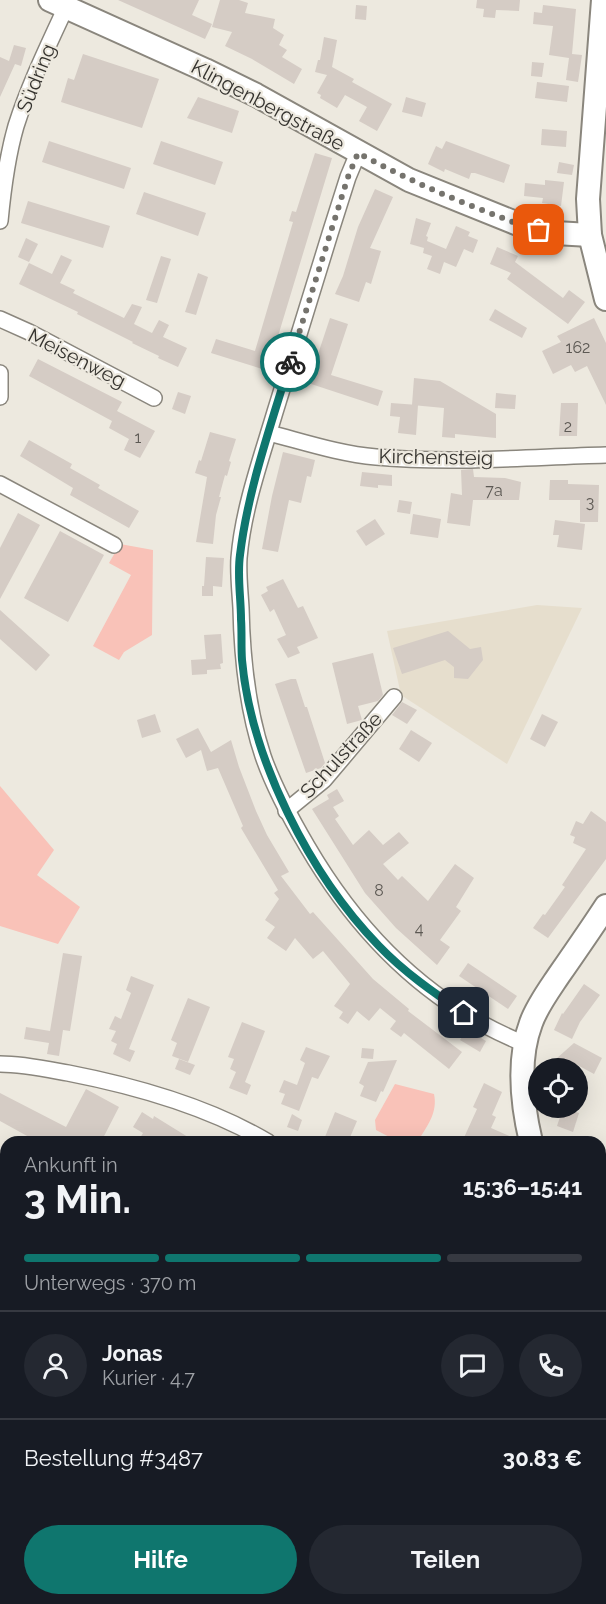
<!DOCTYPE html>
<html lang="de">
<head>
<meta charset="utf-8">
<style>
  :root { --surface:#171b24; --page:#242831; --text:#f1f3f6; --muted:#9ea1a6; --line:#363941; --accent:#0f766e }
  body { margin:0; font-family:Raleway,sans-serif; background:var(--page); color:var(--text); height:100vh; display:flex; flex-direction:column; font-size:22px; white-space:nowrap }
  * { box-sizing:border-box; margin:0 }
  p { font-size:20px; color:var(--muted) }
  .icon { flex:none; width:33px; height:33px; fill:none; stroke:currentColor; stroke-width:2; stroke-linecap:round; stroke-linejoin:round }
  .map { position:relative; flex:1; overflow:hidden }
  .details { position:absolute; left:0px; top:1136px; width:606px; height:470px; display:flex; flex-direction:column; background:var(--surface); border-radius:18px 18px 0 0; box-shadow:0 6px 24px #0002 }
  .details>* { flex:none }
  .tools { position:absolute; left:528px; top:1058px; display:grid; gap:12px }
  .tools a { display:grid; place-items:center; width:60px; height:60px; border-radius:50%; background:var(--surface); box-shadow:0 6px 24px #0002; font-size:30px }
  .pin { position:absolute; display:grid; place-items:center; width:51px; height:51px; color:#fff; margin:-26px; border-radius:12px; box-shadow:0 3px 9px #0006 }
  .courier { position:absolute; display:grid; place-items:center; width:60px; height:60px; margin:-30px; border:4px solid #0f766e; border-radius:50%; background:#fff; color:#222; box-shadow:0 2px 8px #0007 }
  .head em { font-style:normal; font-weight:700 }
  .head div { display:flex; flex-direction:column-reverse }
  .head { display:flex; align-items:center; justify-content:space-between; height:102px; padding:0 24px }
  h1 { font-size:39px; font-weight:700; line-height:45px }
  .bar { display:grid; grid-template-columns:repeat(4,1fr); gap:9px 6px; align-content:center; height:72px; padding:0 24px }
  .bar i { height:8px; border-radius:4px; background:var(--line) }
  .bar .on { background:var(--accent) }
  .bar p { grid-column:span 4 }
  .line { display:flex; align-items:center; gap:15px; padding:0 24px; border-top:2px solid var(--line) }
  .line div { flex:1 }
  .round { display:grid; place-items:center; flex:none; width:63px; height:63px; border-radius:32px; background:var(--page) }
  .cta { display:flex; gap:12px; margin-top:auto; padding:12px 24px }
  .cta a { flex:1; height:69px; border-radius:36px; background:var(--accent); color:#fff; font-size:24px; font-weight:700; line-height:69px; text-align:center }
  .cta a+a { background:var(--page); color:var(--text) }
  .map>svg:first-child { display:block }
</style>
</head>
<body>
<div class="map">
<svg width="606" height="1604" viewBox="0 0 606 1604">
  <rect width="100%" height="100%" fill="#ede9df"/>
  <g fill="#e6decd">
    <polygon points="537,605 582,608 507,764 401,695 387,631"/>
    <polygon points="600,1557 606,1564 606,1604 352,1604 355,1599 600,1599"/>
  </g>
  <g fill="#f9c2b8">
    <polygon points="120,544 153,550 152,635 124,652 119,660 93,646 131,575 109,563"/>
    <polygon points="0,786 54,850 37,875 80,907 58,944 0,926"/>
    <path d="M395 1084 434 1094C438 1113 427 1126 418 1141H397L376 1130 375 1120Z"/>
    <polygon points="600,1346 606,1347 606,1488 600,1487"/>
  </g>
  <polygon fill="#ef998a" points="600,1487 606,1488 606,1564 600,1557"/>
  <g fill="#d5ccc5">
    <polygon points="118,0 199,0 192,15 212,24 205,39"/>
    <polygon points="220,0 239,0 248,3 245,13 275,19 273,28 284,35 279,45 287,50 282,57 302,69 294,84 252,59 225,46 232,32 212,27"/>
    <polygon points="477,0 520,0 519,11 496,10 495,18 483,17 484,9 476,8"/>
    <polygon points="356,5 367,6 366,20 355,19"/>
    <polygon points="543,5 576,9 572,54 582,55 578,82 566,80 569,58 549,55 553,26 533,24 534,12 542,13"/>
    <polygon points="324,37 337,40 332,67 354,79 352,82 392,104 377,131 359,121 367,107 345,95 337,108 320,98 321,95 317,93 327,75 315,72 318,60 320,60"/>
    <polygon points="14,45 26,48 21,66 15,64 0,97 0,57 9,61"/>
    <polygon points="83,54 159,79 142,128 61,102 68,78 74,80"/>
    <polygon points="532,62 544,63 542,77 531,76"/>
    <polygon points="537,82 569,86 567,102 535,98"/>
    <polygon points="198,97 239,111 232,133 187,118"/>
    <polygon points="406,97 426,103 422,117 402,112"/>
    <polygon points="542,129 567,131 566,147 541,145"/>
    <polygon points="49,141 131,168 124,189 42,162"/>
    <polygon points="161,141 223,162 215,185 153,164"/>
    <polygon points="446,141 510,165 504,183 475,173 471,173 469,179 445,169 444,172 428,164 436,146 442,149"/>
    <polygon points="315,153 332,158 272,356 276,357 272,372 211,353 216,339 255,351 293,222 289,221 292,211 296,212"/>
    <polygon points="559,162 574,165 572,175 557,173"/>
    <polygon points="545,180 564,182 561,206 542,203 543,198 524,196 525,183 545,185"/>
    <polygon points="375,189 393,197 370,248 381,251 371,284 366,282 359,302 335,294 343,276 358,227"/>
    <polygon points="144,192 206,213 198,236 136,214"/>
    <polygon points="28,201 110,226 103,248 21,223"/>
    <polygon points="416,218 431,223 426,236 428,237 427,241 446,249 456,226 470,232 468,236 478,240 473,253 464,249 456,267 444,262 440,274 427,269 432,256 423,253 424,248 410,244"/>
    <polygon points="26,238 38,244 29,262 18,257"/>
    <polygon points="497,247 518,256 515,262 563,298 569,290 585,302 568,324 507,279 511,273 490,264"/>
    <polygon points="61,255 72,260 60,283 75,290 73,293 124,318 132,304 142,307 134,324 152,333 159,320 169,325 163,337 187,348 178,367 158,358 159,356 132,343 133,342 77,314 78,312 19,284 29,263 52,274"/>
    <polygon points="161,256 171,259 157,303 146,300"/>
    <polygon points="198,273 208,277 196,315 185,312"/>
    <polygon points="495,309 527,328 522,338 489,320"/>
    <polygon points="330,318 348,324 331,375 383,391 378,406 302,381 307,367 313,369"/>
    <polygon points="594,318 606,343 606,405 587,366 575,372 571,365 553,374 542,351 561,342 557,336"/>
    <polygon points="38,359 122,402 117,411 155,431 140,458 124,450 129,439 109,428 112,421 29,376"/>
    <polygon points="414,378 440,381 496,414 496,438 455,434 455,438 442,437 444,408 412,405"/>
    <polygon points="178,392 191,396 185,414 172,409"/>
    <polygon points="496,393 516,395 515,409 495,408"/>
    <polygon points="391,403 418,405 416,435 398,433 400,417 390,416"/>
    <polygon points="561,403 578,403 577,436 559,436"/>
    <polygon points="210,432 236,439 229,461 231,462 227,476 225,475 219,497 221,497 216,515 213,544 196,542 207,477 195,473 199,460 201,461"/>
    <polygon points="29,440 72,464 70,468 100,485 98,488 139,511 129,528 70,495 73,488 20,456"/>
    <polygon points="283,452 315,460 311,477 307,476 301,503 289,500 278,552 262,549 272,496"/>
    <polygon points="473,469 474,477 505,478 521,482 519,500 473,500 470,526 447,523 451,493 462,495 461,470"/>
    <polygon points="362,472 392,475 392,486 378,485 378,488 360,486"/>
    <polygon points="550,480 568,480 568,484 599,485 598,522 580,522 580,500 549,500"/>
    <polygon points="399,500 412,502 410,514 397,512"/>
    <polygon points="18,513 40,525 0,599 0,548"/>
    <polygon points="413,514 441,519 438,538 410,534"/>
    <polygon points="375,519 385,534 366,546 356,531"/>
    <polygon points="555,520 585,524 582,550 557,547 559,535 553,535"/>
    <polygon points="60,531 104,555 68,622 24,598"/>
    <polygon points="206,557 224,558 222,587 213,586 213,596 202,596 202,586 210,586 204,586"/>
    <polygon points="283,579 298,608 303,606 318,638 297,647 300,653 288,658 277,639 286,635 274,609 270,612 261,595 268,591 266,587"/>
    <polygon points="0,610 50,655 36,671 0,639"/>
    <polygon points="448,631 470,649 481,647 483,660 468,679 454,678 454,667 445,660 402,674 393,648"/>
    <polygon points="221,634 223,663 220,664 221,669 207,670 207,674 192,675 191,660 206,659 204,635"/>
    <polygon points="373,653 383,695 378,701 358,706 362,720 347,724 332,663"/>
    <polygon points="291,679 296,679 305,707 307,707 325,763 321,768 306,773 275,684"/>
    <polygon points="402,702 417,710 407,724 392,715"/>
    <polygon points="155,714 161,732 142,738 137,720"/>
    <polygon points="542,714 558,722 545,747 530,739"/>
    <polygon points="198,728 211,752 231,740 239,767 256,811 267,835 289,872 281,876 310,914 313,912 373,979 409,1009 408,1011 462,1052 449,1069 404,1033 401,1037 390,1029 396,1021 380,1008 369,1021 357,1011 348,1024 339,1018 343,1012 334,1006 350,984 323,951 313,959 295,938 286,951 267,938 275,927 265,920 279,899 274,893 278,890 241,828 243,826 218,768 207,771 201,750 186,758 176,739"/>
    <polygon points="411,730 432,743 419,762 399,749"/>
    <polygon points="337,789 344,801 333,807 339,816 335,819 353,845 369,830 383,845 399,832 409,843 383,864 398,880 402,876 428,901 455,864 474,878 456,907 461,911 440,940 450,947 437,965 396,928 365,893 312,809 329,799 327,795"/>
    <polygon points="591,811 606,822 606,859 548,938 533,928 543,914 545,915 565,887 562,885 586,849 573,843 575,837 570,835 576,821 583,824"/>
    <polygon points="63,953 82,956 70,1031 63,1030 59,1056 47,1054 49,1043 24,1039 26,1027 50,1031"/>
    <polygon points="468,963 517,996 508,1009 459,976"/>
    <polygon points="131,976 154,985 129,1049 135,1051 130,1062 113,1054 117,1044 111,1041 116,1031 109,1029 115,1016 121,1019 131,993 126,990"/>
    <polygon points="584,984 600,995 580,1022 572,1039 554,1030 562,1013 563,1014"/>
    <polygon points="188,998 210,1007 188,1062 172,1056 177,1043 171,1040"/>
    <polygon points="242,1022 265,1031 245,1082 251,1085 247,1095 229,1088 236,1072 230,1069 234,1059 228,1057"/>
    <polygon points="467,1030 486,1041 480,1052 460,1040"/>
    <polygon points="574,1043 602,1058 594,1074 572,1062 564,1068 556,1059"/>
    <polygon points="306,1047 330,1056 318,1079 312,1077 299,1111 281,1104 285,1094 279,1092 284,1080 297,1085 305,1063 300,1060"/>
    <polygon points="362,1048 374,1049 373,1059 361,1058"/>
    <polygon points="179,1059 195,1065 190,1075 175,1069"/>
    <polygon points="397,1060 383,1092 381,1091 376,1102 360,1096 364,1086 359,1083 368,1062"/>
    <polygon points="484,1083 502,1092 492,1115 496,1117 491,1128 516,1139 517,1142 462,1142 477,1109 473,1107"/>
    <polygon points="86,1089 119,1107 101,1142 38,1142 0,1121 0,1093 66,1127"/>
    <polygon points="563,1108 579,1113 573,1132 557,1126"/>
    <polygon points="142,1112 153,1119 154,1116 196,1142 146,1142 140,1138 143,1133 133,1127"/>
    <polygon points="335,1112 357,1121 348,1142 323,1142"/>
    <polygon points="292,1114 302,1120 298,1131 287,1127"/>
  </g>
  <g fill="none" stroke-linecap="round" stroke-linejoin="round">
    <g stroke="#8a867d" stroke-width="18">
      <g id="street">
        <path d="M358 153 348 177C323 255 299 333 275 412 261 459 243 509 239 558 238 574 240 591 241 608 242 658 247 708 263 756 274 788 290 817 307 846 359 935 428 1005 525 1044"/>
        <path d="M0 221C3 189 7 157 16 126 29 85 48 46 66 7"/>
        <polyline points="0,319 29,332 154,398"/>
        <polyline points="0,373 0,397"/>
        <path d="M269 433C304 442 340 454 376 457 452 464 530 457 606 455"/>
        <polyline points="0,484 114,545"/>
        <polyline points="286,811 324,780 394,697"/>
        <path d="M0 1064C23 1064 46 1069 68 1073 135 1086 209 1107 268 1142"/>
        <polyline points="0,1557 6,1556"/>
        <polyline points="282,1599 294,1604"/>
      </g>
    </g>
    <g stroke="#8a867d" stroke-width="26">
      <g id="secondary">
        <polyline points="50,0 205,70 256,95 409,180 523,226 555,233 590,235"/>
        <polyline points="603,0 588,199 590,235 606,299"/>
        <path d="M531 1142C522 1104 517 1060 531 1023 537 1006 549 990 559 975 575 952 591 929 606 906"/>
        <polyline points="342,1604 345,1599"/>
      </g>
    </g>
    <use href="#street" stroke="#fff" stroke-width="15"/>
    <use href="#secondary" stroke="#fff" stroke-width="22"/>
  </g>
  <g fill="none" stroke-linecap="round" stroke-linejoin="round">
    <path stroke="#75736d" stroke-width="6" stroke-dasharray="0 10.8" d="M290 362 348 177 358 153C397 174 436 192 477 208 498 216 518 225 539 230"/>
    <path stroke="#0f766e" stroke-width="8" d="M290 362C271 425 248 489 240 555 237 576 241 598 241 619 242 632 241 646 242 660 251 759 310 875 379 946 404 972 434 993 464 1013"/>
  </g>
  <g text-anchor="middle" stroke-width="4.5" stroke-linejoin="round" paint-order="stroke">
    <g font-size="16" fill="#5d5954">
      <text x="578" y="353">162</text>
      <text x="568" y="432">2</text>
      <text x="138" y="443">1</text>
      <text x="494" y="496">7a</text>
      <text x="590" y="508">3</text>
      <text x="379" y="896">8</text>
      <text x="419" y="934">4</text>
    </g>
    <g font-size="20" fill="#35332f" stroke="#ede9df">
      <text transform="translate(36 78) rotate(-68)" y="7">Südring</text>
      <text transform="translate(268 105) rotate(28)" y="7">Klingenbergstraße</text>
      <text transform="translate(77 358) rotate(27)" y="7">Meisenweg</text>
      <text transform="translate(436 457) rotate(1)" y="7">Kirchensteig</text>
      <text transform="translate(341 755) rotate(-47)" y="7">Schulstraße</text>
    </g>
  </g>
</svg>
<div class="tools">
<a><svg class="icon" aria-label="locate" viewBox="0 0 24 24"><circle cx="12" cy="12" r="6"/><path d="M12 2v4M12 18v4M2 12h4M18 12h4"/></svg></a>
</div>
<div class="pin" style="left:539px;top:230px;background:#ea580c"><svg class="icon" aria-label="bag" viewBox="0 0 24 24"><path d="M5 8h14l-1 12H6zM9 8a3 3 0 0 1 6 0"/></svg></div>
<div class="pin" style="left:464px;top:1013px;background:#1f2937"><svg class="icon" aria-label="home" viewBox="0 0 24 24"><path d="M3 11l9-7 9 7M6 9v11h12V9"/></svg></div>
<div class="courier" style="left:290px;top:362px"><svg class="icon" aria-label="bike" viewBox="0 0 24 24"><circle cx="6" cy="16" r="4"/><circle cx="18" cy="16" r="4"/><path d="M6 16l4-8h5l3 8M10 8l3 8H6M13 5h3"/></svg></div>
<section class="details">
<div class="head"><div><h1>3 Min.</h1><p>Ankunft in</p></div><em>15:36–15:41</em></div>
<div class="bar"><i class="on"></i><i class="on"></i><i class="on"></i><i></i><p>Unterwegs · 370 m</p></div>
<div class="line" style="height:108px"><a class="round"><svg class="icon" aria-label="person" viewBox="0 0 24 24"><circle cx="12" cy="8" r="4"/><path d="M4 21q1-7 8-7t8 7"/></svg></a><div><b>Jonas</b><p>Kurier · 4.7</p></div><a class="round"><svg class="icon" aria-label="chat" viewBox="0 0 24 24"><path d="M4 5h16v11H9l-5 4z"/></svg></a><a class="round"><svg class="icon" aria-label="phone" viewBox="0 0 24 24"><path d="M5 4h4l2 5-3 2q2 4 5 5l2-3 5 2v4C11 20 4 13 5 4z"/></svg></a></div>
<div class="line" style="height:78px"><div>Bestellung #3487</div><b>30.83 €</b></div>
<div class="cta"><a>Hilfe</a><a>Teilen</a></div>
</section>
</div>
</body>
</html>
